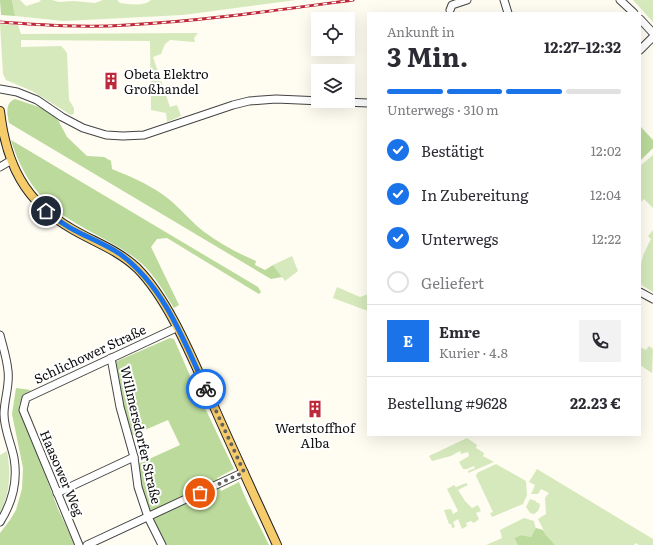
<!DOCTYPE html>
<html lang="de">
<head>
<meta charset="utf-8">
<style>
  :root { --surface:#fff; --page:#f2f2f3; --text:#2b2b33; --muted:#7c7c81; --line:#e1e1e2; --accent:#1a73e8 }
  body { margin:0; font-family:Literata,serif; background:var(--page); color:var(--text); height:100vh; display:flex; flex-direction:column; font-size:15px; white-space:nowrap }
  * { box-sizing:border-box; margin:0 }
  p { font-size:13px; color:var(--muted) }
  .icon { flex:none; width:22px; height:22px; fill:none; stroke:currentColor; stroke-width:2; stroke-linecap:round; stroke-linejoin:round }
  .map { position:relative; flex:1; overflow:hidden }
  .panel { position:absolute; left:367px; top:12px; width:274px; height:424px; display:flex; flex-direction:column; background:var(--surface); border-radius:0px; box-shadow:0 4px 16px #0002 }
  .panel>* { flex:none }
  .controls { position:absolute; left:311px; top:12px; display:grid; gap:8px }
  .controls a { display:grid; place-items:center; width:44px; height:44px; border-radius:0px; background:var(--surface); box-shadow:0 4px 16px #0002; font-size:20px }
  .pin { position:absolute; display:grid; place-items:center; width:34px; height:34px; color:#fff; margin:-17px; border:2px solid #fff; border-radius:50%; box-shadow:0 1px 4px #0007 }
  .courier { position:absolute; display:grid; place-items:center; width:40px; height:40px; margin:-20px; border:3px solid #1a73e8; border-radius:50%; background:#fff; color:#222; box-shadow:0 1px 5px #0007 }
  .head em { font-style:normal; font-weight:700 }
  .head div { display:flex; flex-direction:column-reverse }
  .head { display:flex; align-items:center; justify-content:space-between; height:68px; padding:0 20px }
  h1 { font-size:26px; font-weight:700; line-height:30px }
  .bar { display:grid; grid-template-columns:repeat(4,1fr); gap:6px 4px; align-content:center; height:48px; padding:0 20px }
  .bar i { height:5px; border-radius:3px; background:var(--line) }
  .bar .on { background:var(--accent) }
  .bar p { grid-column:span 4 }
  .line { display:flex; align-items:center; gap:10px; padding:0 20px; border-top:1px solid var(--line) }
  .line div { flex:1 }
  .round { display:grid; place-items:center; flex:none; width:42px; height:42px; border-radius:0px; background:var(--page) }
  ol { padding:0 20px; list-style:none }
  li { display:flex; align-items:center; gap:12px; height:44px }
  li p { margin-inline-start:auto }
  li .icon { padding:4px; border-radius:50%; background:var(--accent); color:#fff; stroke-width:4 }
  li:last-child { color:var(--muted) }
  li i { width:22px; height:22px; border:2px solid var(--line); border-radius:50% }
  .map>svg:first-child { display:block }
</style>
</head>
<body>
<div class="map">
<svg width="653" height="545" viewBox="0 0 653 545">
  <rect width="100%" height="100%" fill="#fffcf2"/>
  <g fill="#d6e9bc">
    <path d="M12 0H20L26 6 39 2 41 0H52L59 2 74 1 95 3 103 0H117L120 3C130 4 143 7 151 0H296L183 15 64 21 15 16Z"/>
    <polygon points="633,0 653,0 653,22"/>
    <polygon points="0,24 18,25 21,34 198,33 194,38 195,42 170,40 165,44 161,54 153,57 170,107 177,105 181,116 167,122 166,113 151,110 150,41 21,40 21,47 61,46 64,49 67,53 69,100 74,108 74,114 71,115 32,91 6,80 3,74"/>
    <polygon points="653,155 653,208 644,199 640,203 640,166"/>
    <path d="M653 230V292L640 284C640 263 641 258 651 239L648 236Z"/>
    <polygon points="292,256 298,271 285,281 273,265"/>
    <polygon points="337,287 360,297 368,294 368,311 333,298"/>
    <polygon points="649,346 653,349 652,373 640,365 640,347 646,350"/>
    <polygon points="467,438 477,445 476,448 484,453 483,456 494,462 468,473 468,471 475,468 474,466 467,469 463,469 459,462 469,456 468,452 461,454 460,451 451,456 432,461 429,456"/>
    <path d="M7 451C11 473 10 493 0 513V455Z"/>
    <polygon points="496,464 526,481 527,495 523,504 492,517 490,513 493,512 476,476 477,473"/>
    <polygon points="537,469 653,539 653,545 639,545 636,543 634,545 555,545 546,535 538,519 546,514 545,498 549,493 541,489 538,494 531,494 535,485 529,482"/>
    <polygon points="466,483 468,485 458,490 465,501 472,508 478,505 481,511 476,513 479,519 474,523 471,521 466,523 467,526 462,529 458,519 453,522 455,527 452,528 451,524 449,524 444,510 451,509 453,514 458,511 447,489 454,485 456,487"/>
    <polygon points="530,499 536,501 537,503 539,503 540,506 538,511 534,514 530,513 526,507"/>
    <polygon points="524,518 534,521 536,529 531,537 521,535 514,538 518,545 486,545 502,538 500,530"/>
  </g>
  <g fill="#bbda9b">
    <polygon points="0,0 12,0 15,16 1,15"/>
    <path d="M15 99 42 108 52 114 58 120 67 137 87 156 104 157 111 161 112 169C129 176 146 183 162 194 177 204 188 219 203 231 219 243 237 253 256 261L255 265 265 270 273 265 282 277 271 279 9 123C7 113 5 103 15 99Z"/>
    <polygon points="640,126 653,140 653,148 640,161"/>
    <path d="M11 140 258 287 261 292 259 294 167 238 157 239 151 247 179 305 174 308C164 292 154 274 140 262 118 244 92 234 69 219 39 201 21 173 11 140Z"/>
    <polygon points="170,338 174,339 194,385 234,469 217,478 218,482 153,512 149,510 141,486 138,464 180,445 168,420 131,436 122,407 115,362"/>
    <polygon points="16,388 31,390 22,397 19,406 58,509 75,545 0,545 0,533 10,520 16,510 22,489 23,468 12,414"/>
    <path d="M239 482C247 504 259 524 269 545H166L152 517 219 487 221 491Z"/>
    <polygon points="536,528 543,530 546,535 555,545 518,545 514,538 521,535 531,537"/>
  </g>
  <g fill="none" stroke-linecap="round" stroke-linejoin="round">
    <g stroke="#434343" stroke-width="9">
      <g id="minor">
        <polyline points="504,0 508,13"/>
        <polyline points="620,0 634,13"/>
        <polyline points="450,10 452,5 467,0"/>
        <polyline points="640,19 653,33"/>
        <polyline points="640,50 653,37"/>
        <polyline points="0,89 17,92 37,100 62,117 83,128 106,135 123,136 144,135 233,105 249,101 276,99 368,103"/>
        <polyline points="0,167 10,161"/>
        <polyline points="640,292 653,299"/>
        <path d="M0 335C3 347 7 359 8 371 10 385 4 400 4 414 4 429 11 443 14 458 18 481 12 503 0 522"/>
        <polyline points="111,358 120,407 134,457 138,487 148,517 162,545"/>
        <polyline points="57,493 134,457"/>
        <polyline points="79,545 23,410 26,398 176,328"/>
        <polyline points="87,545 244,472"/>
      </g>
    </g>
    <g stroke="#212121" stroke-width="10">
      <path id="major" d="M0 111C6 164 25 202 72 229 94 242 118 250 137 268 169 300 193 360 212 402 233 450 255 497 277 545"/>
    </g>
    <use href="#minor" stroke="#fff" stroke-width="7"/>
    <use href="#major" stroke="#f6cc6b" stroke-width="8"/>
    <g stroke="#be2939" stroke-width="3">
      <path id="rail" d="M0 22C42 25 85 28 127 25 202 21 278 10 353 0"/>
    </g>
    <use href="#rail" stroke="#fff" stroke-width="1.5" stroke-dasharray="4.5" stroke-linecap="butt"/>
  </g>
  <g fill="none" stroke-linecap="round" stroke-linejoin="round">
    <polyline stroke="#64635f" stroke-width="4" stroke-dasharray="0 7.2" points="200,493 244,472 206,389"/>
    <path stroke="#1a73e8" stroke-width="5" d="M46 211C55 218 64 225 74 230 89 238 105 244 120 254 164 286 184 341 206 389"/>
  </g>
  <defs>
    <g id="building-bare" transform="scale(1.38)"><path d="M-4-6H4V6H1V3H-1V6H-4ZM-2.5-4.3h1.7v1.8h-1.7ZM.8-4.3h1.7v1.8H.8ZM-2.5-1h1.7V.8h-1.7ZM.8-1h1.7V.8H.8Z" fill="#be2939" stroke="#fff" stroke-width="2.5" paint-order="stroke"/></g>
  </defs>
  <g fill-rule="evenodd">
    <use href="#building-bare" x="111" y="81"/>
    <use href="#building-bare" x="315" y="409"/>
  </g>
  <g text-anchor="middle" stroke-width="4" stroke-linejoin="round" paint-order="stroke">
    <g font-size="13" fill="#101010" stroke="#fff" text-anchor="start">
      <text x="124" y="79">Obeta Elektro<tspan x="124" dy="15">Großhandel</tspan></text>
      <text x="315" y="433" text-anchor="middle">Wertstoffhof<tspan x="315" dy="15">Alba</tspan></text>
    </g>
    <g font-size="13" fill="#101010" stroke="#fff">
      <text transform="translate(90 354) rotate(-25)" y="5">Schlichower Straße</text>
      <text transform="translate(141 435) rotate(77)" y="5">Willmersdorfer Straße</text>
      <text transform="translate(62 473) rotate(67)" y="5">Haasower Weg</text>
    </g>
  </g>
</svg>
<div class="controls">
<a><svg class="icon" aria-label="locate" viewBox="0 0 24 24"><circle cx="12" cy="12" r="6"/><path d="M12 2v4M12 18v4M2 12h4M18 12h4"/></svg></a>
<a><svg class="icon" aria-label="layers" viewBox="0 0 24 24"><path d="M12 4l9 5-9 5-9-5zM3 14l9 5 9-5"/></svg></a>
</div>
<div class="pin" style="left:200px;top:493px;background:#ea580c"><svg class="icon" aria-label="bag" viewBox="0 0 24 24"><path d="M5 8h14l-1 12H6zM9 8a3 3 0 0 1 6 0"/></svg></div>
<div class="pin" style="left:46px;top:211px;background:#1f2937"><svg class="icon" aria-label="home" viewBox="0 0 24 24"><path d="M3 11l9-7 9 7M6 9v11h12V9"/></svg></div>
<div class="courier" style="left:206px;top:389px"><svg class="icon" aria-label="bike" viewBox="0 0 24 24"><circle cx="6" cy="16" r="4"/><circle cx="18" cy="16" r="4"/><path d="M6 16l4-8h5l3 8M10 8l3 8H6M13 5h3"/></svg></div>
<section class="panel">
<div class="head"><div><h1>3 Min.</h1><p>Ankunft in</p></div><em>12:27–12:32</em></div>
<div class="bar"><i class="on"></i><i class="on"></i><i class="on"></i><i></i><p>Unterwegs · 310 m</p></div>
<ol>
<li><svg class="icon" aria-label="check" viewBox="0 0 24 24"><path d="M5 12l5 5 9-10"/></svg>Bestätigt<p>12:02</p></li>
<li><svg class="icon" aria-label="check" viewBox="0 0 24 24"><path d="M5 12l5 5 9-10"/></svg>In Zubereitung<p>12:04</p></li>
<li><svg class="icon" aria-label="check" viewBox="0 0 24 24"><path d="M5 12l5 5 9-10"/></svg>Unterwegs<p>12:22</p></li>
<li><i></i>Geliefert</li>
</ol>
<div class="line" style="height:72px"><b class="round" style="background:var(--accent);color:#fff">E</b><div><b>Emre</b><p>Kurier · 4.8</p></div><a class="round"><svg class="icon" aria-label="phone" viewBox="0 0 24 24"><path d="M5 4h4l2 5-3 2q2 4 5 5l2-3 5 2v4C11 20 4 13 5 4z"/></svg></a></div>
<div class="line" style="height:52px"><div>Bestellung #9628</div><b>22.23 €</b></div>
</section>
</div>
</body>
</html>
